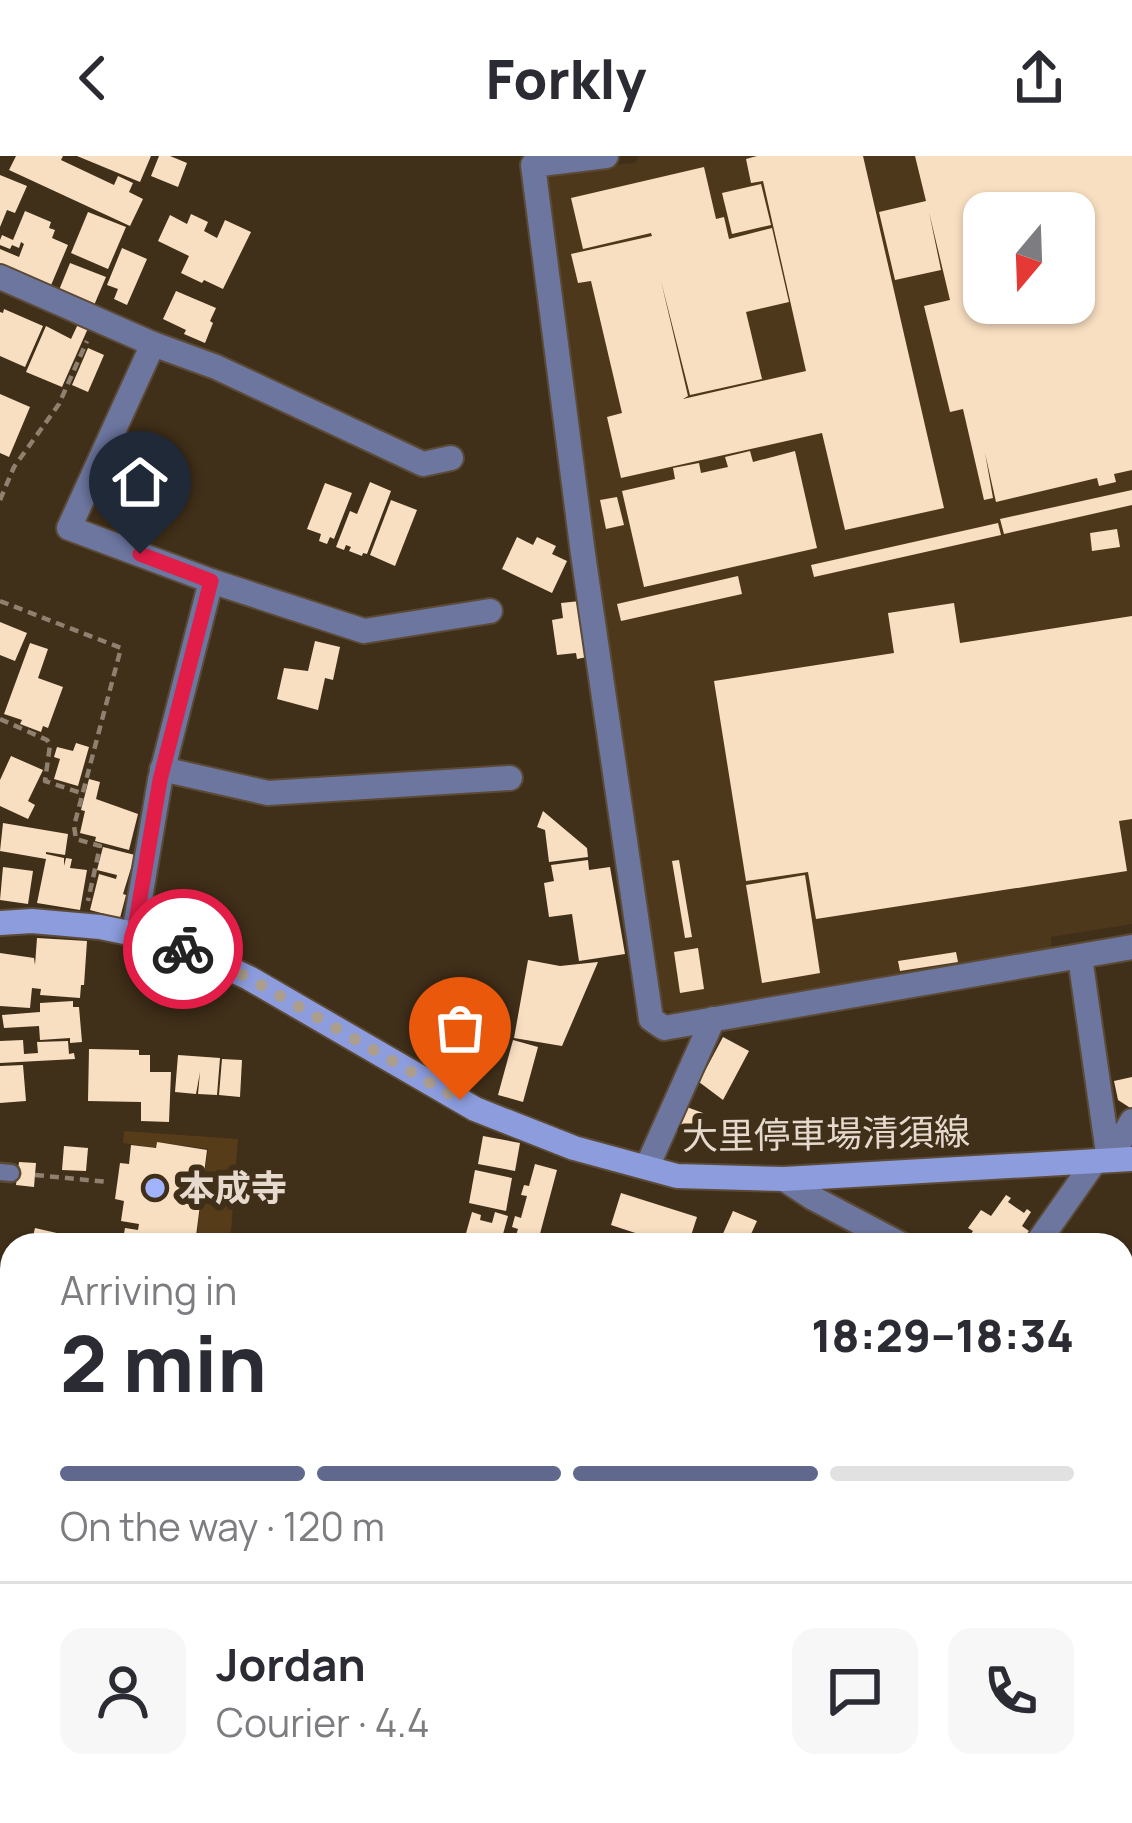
<!DOCTYPE html>
<html lang="en">
<head>
<meta charset="utf-8">
<style>
  :root { --surface:#fff; --page:#f7f7f7; --text:#2b2b33; --muted:#7c7c81; --line:#e1e1e2; --accent:#60688e }
  body { margin:0; font-family:Manrope,"Noto Sans JP",sans-serif; background:var(--page); color:var(--text); height:100vh; display:flex; flex-direction:column; font-size:45px; white-space:nowrap }
  * { box-sizing:border-box; margin:0 }
  p { font-size:39px; color:var(--muted) }
  .icon { flex:none; width:66px; height:66px; fill:none; stroke:currentColor; stroke-width:2; stroke-linecap:round; stroke-linejoin:round }
  .map { position:relative; flex:1; overflow:hidden }
  .side { position:absolute; left:0px; top:1077px; width:1134px; height:591px; display:flex; flex-direction:column; background:var(--surface); border-radius:36px 36px 0 0; box-shadow:0 3px 9px #0004 }
  .side>* { flex:none }
  .needle { width:78px; rotate:199deg }
  .tools { position:absolute; left:963px; top:36px; display:grid; gap:24px }
  .tools a { display:grid; place-items:center; width:132px; height:132px; border-radius:24px; background:var(--surface); box-shadow:0 3px 9px #0004; font-size:60px }
  .pin { position:absolute; display:grid; place-items:center; width:102px; height:102px; color:#fff; margin:-123px -51px; border-radius:50% 50% 50% 0; rotate:-45deg; box-shadow:0 0 12px #0007 }
  .pin .icon { rotate:45deg }
  .courier { position:absolute; display:grid; place-items:center; width:120px; height:120px; margin:-60px; border:9px solid #e11d48; border-radius:50%; background:#fff; color:#222; box-shadow:0 3px 15px #0007 }
  .headline em { font-style:normal; font-weight:800 }
  .headline div { display:flex; flex-direction:column-reverse }
  .headline { display:flex; align-items:center; justify-content:space-between; height:204px; padding:0 60px }
  h1 { font-size:78px; font-weight:800; line-height:90px }
  .bar { display:grid; grid-template-columns:repeat(4,1fr); gap:18px 12px; align-content:center; height:144px; padding:0 60px }
  .bar i { height:15px; border-radius:9px; background:var(--line) }
  .bar .selected { background:var(--accent) }
  .bar p { grid-column:span 4 }
  .line { display:flex; align-items:center; gap:30px; padding:0 60px; border-top:3px solid var(--line) }
  .line div { flex:1 }
  .round { display:grid; place-items:center; flex:none; width:126px; height:126px; border-radius:24px; background:var(--page) }
  header { display:flex; justify-content:space-between; align-items:center; height:156px; padding:0 60px; background:var(--surface); font-size:54px; font-weight:800 }
  .map>svg:first-child { display:block }
</style>
</head>
<body>
<header><svg class="icon" aria-label="back" viewBox="0 0 24 24"><path d="M15 5l-7 7 7 7"/></svg>Forkly<svg class="icon" aria-label="share" viewBox="0 0 24 24"><path d="M12 15V3M7 8l5-5 5 5M5 13v7h14v-7"/></svg></header>
<div class="map">
<svg width="1132" height="1667" viewBox="0 0 1132 1667">
  <rect width="100%" height="100%" fill="#402f19"/>
  <path fill="#4e381b" fill-rule="evenodd" d="M639 0H1132V768L1051 781 1052 793 674 856 657 853 540 15 635 7ZM984 57H1074V147H984Z"/>
  <polygon fill="#573c1a" points="124,975 238,983 230,1089 196,1086 208,993 157,986 155,992 123,987"/>
  <g fill="none" stroke-linecap="round" stroke-linejoin="round">
    <g stroke="#8c6636" stroke-width="8">
      <polyline points="1122,1220 1132,1209"/>
      <polyline points="850,1667 855,1656"/>
    </g>
  </g>
  <g fill="#f9dfc1" fill-rule="evenodd">
    <polygon points="16,0 63,0 61,4 114,29 118,20 133,27 129,36 143,43 130,70 9,14"/>
    <polygon points="77,0 151,0 140,26"/>
    <polygon points="159,0 170,0 187,7 178,31 151,20"/>
    <polygon points="757,0 863,0 944,352 845,374 822,277 621,322 607,261 622,257 591,125 578,127 571,98 652,80 651,77 583,93 571,42 704,11 716,63 724,61 729,83 772,72 789,146 746,156 762,223 690,239 661,125 688,240 683,243 806,215 763,25 751,27 746,3"/>
    <path d="M915 0H1132V314L1114 318 1116 326 1099 330 1097 322 996 346 985 297 993 342 984 344 963 253 950 256 924 150 950 144 929 56 941 114 895 124 879 56 926 45ZM984 57H1074V147H984Z"/>
    <polygon points="0,19 27,30 15,57 7,54 0,71"/>
    <polygon points="761,28 771,69 732,78 722,37"/>
    <polygon points="25,55 51,66 49,72 55,74 52,82 68,89 49,134 0,114 0,93 19,101 24,88 21,86 19,92 12,89 10,93 0,89 0,84 2,79 13,84"/>
    <polygon points="88,56 126,71 108,113 71,97"/>
    <polygon points="191,58 208,66 204,75 217,82 225,64 251,76 223,133 204,124 202,127 181,117 189,100 158,85 170,59 187,68"/>
    <polygon points="122,92 147,103 127,149 114,143 118,133 107,129"/>
    <polygon points="70,107 106,121 92,154 57,139"/>
    <polygon points="176,135 216,152 210,165 213,167 205,187 184,178 186,174 163,163"/>
    <polygon points="4,153 43,170 25,211 0,200 0,156 3,157"/>
    <polygon points="79,166 89,170 62,231 26,216 46,170 71,183"/>
    <polygon points="88,192 104,199 88,236 72,229"/>
    <polygon points="0,238 30,251 9,301 0,297"/>
    <polygon points="750,295 753,306 795,295 817,392 644,431 622,335 675,323 673,312 699,307 701,317 728,311 725,301"/>
    <polygon points="370,326 391,335 367,398 363,397 362,400 349,395 351,391 346,389 344,394 336,391 350,355 357,358"/>
    <polygon points="325,327 352,337 334,383 330,381 327,388 319,385 321,378 307,373"/>
    <polygon points="1132,334 1132,349 1004,378 1000,363"/>
    <polygon points="617,341 624,369 606,373 600,344"/>
    <polygon points="391,344 417,354 395,410 370,399"/>
    <polygon points="998,367 1001,379 814,421 811,409"/>
    <polygon points="1117,373 1120,391 1092,395 1090,377"/>
    <polygon points="517,381 533,389 537,381 556,390 552,398 567,405 552,437 502,413"/>
    <polygon points="738,420 742,438 621,465 617,448"/>
    <polygon points="580,445 587,501 577,503 576,497 557,499 552,464 563,462 561,447"/>
    <polygon points="954,447 960,487 1132,460 1132,663 1119,665 1127,715 816,763 808,716 746,725 714,525 894,497 888,457"/>
    <polygon points="0,466 27,477 15,505 0,499"/>
    <polygon points="315,485 340,491 333,524 325,522 318,554 277,543 284,512 308,515"/>
    <polygon points="30,487 48,493 38,522 63,531 48,572 43,570 41,576 20,568 22,564 4,558"/>
    <polygon points="76,587 89,591 78,630 54,623 60,603 54,601 57,591 73,595"/>
    <polygon points="11,600 43,614 28,645 35,649 28,663 0,650 0,624"/>
    <polygon points="89,623 100,626 96,643 138,658 129,694 95,685 96,681 80,677 85,655 81,654"/>
    <polygon points="543,655 587,692 588,701 549,706 545,674 537,671"/>
    <polygon points="3,667 68,678 65,699 46,696 46,698 64,702 64,710 66,702 72,703 70,712 87,714 80,754 37,747 46,703 0,695"/>
    <polygon points="103,691 135,699 123,738 126,739 120,762 90,754 99,718 116,723 117,719 97,714"/>
    <polygon points="588,704 589,714 610,711 625,798 579,805 572,758 549,761 544,727 554,725 551,709"/>
    <polygon points="679,704 692,781 685,782 672,705"/>
    <polygon points="3,711 33,715 28,748 0,744"/>
    <polygon points="805,719 820,817 762,827 746,729"/>
    <polygon points="37,782 87,785 84,829 81,829 80,842 40,839 41,833 32,832 30,852 0,850 0,797 34,802 35,809"/>
    <polygon points="698,792 704,833 680,837 674,796"/>
    <polygon points="956,796 958,806 900,815 898,805"/>
    <polygon points="528,804 560,810 598,806 562,890 514,882"/>
    <polygon points="73,845 73,851 79,851 82,886 70,887 70,882 40,884 39,870 4,872 2,859 40,856 40,847"/>
    <polygon points="723,881 749,895 723,944 699,926"/>
    <polygon points="23,884 24,898 38,897 37,886 68,885 69,898 74,897 75,903 0,907 0,885"/>
    <polygon points="513,884 538,891 523,946 498,939"/>
    <polygon points="89,893 139,894 139,899 150,899 150,916 171,916 169,966 141,965 141,946 88,945"/>
    <polygon points="178,899 220,902 217,939 198,938 200,916 196,938 175,936"/>
    <polygon points="222,903 242,904 240,941 219,939"/>
    <polygon points="23,909 26,945 0,947 0,910"/>
    <polygon points="1132,921 1132,953 1118,944 1114,925"/>
    <polygon points="684,950 703,957 695,978 676,971"/>
    <polygon points="483,980 520,987 515,1015 478,1008"/>
    <polygon points="157,986 207,994 196,1080 189,1080 188,1089 122,1089 125,1072 138,1074 139,1068 121,1065 124,1045 115,1043 120,1007 129,1008 131,989 156,992"/>
    <polygon points="64,990 88,992 86,1015 62,1014"/>
    <polygon points="19,1006 36,1007 34,1031 16,1029"/>
    <polygon points="535,1008 557,1014 537,1089 513,1089 518,1073 512,1071 515,1060 521,1062 527,1040 521,1039 524,1029 529,1030"/>
    <polygon points="475,1014 512,1022 506,1055 469,1047"/>
    <polygon points="621,1037 697,1061 688,1089 672,1089 611,1069"/>
    <polygon points="1006,1039 1011,1042 1008,1046 1024,1057 1027,1053 1031,1056 1022,1070 1033,1078 1025,1089 963,1089 973,1075 968,1072 981,1054 991,1060"/>
    <polygon points="733,1055 757,1065 746,1089 718,1089"/>
    <polygon points="472,1056 481,1059 480,1064 492,1067 495,1056 508,1060 500,1089 463,1088"/>
    <polygon points="35,1072 61,1078 59,1089 19,1089 20,1082 32,1085"/>
    <polygon points="10,1152 12,1189 0,1190 0,1153"/>
    <polygon points="1122,1259 1132,1264 1132,1314 1122,1308"/>
    <polygon points="12,1309 12,1358 0,1359 0,1310"/>
    <rect x="0" y="1429" width="12" height="35"/>
    <polygon points="12,1472 12,1505 0,1506 0,1473"/>
    <polygon points="12,1549 12,1582 0,1582 0,1550"/>
    <polygon points="12,1585 12,1621 0,1622 0,1586"/>
    <polygon points="1127,1585 1132,1589 1132,1630 1122,1624 1122,1586 1126,1588"/>
    <polygon points="883,1656 951,1656 944,1667 902,1667"/>
  </g>
  <g fill="none" stroke-linecap="round" stroke-linejoin="round">
    <g stroke="#5b4a36" stroke-width="21">
      <polyline id="service" points="0,1016 11,1017"/>
    </g>
    <g stroke="#5b4a36" stroke-width="28">
      <g id="minor">
        <polyline points="606,0 533,9 583,398 651,863 664,872 1132,791"/>
        <polyline points="0,121 153,188 216,211 423,308 451,302"/>
        <polyline points="153,188 69,372 211,425 364,475 490,455"/>
        <polyline points="162,613 268,637 510,622"/>
        <polyline points="134,778 160,624 211,425"/>
        <polyline points="1080,801 1109,1004"/>
        <polyline points="1109,1004 1132,965"/>
        <polyline points="647,1011 713,863"/>
        <polyline points="784,1023 813,1042 902,1089"/>
        <polyline points="1036,1089 1095,1005"/>
        <polyline points="1122,1242 1132,1249"/>
        <polyline points="1122,1447 1132,1429"/>
        <polyline points="1122,1470 1132,1476"/>
        <polyline points="235,1656 236,1667"/>
        <polyline points="479,1656 482,1667"/>
        <polyline points="759,1667 762,1656"/>
        <polyline points="987,1667 994,1656"/>
      </g>
    </g>
    <g stroke="#5b4a36" stroke-width="28">
      <polyline id="secondary" points="0,767 32,765 100,771 134,778 207,802 249,822 475,953 574,992 677,1020 784,1023 1132,1003"/>
    </g>
    <g stroke="#8f806f" stroke-width="4.5" stroke-dasharray="9 6" stroke-linecap="butt">
      <polyline points="0,344 14,311 59,248 87,185"/>
      <polyline points="0,445 121,492 74,670 76,683 100,690 88,745"/>
      <polyline points="0,563 47,584 50,589 45,625 81,637"/>
      <polyline points="35,1019 108,1026"/>
      <polyline points="1122,1213 1132,1198"/>
      <polyline points="840,1667 843,1656"/>
    </g>
    <use href="#service" stroke="#6c769f" stroke-width="16"/>
    <use href="#minor" stroke="#6c769f" stroke-width="24"/>
    <use href="#secondary" stroke="#8c9cdc" stroke-width="24"/>
  </g>
  <g fill="none" stroke-linecap="round" stroke-linejoin="round">
    <polyline stroke="#ac9e8f" stroke-width="12" stroke-dasharray="0 21.6" points="183,793 207,802 249,822 460,944"/>
    <polyline stroke="#e11d48" stroke-width="15" points="140,398 211,425 160,624 134,778 183,793"/>
  </g>
  <circle fill="#a1b3fd" stroke="#402f19" stroke-width="4.5" cx="155" cy="1032" r="12"/>
  <g text-anchor="middle" stroke-width="12" stroke-linejoin="round" paint-order="stroke">
    <g font-size="36" fill="#e6dace" stroke="#402f19">
      <text transform="translate(826 978) rotate(-1)" y="13">大里停車場清須線</text>
    </g>
    <g font-size="36" font-weight="bold" fill="#e6dace" stroke="#402f19" text-anchor="start">
      <text x="179" y="1045">本成寺</text>
    </g>
  </g>
</svg>
<div class="tools">
<a><svg class="needle" viewBox="-14 -14 28 28"><path d="M0-13l5 13h-10z" fill="#e53935"/><path d="M0 13l5-13h-10z" fill="#7c7c81"/></svg></a>
</div>
<div class="pin" style="left:460px;top:944px;background:#ea580c"><svg class="icon" aria-label="bag" viewBox="0 0 24 24"><path d="M5 8h14l-1 12H6zM9 8a3 3 0 0 1 6 0"/></svg></div>
<div class="pin" style="left:140px;top:398px;background:#1f2937"><svg class="icon" aria-label="home" viewBox="0 0 24 24"><path d="M3 11l9-7 9 7M6 9v11h12V9"/></svg></div>
<div class="courier" style="left:183px;top:793px"><svg class="icon" aria-label="bike" viewBox="0 0 24 24"><circle cx="6" cy="16" r="4"/><circle cx="18" cy="16" r="4"/><path d="M6 16l4-8h5l3 8M10 8l3 8H6M13 5h3"/></svg></div>
<section class="side">
<div class="headline"><div><h1>2 min</h1><p>Arriving in</p></div><em>18:29–18:34</em></div>
<div class="bar"><i class="selected"></i><i class="selected"></i><i class="selected"></i><i></i><p>On the way · 120 m</p></div>
<div class="line" style="height:216px"><a class="round"><svg class="icon" aria-label="person" viewBox="0 0 24 24"><circle cx="12" cy="8" r="4"/><path d="M4 21q1-7 8-7t8 7"/></svg></a><div><b>Jordan</b><p>Courier · 4.4</p></div><a class="round"><svg class="icon" aria-label="chat" viewBox="0 0 24 24"><path d="M4 5h16v11H9l-5 4z"/></svg></a><a class="round"><svg class="icon" aria-label="phone" viewBox="0 0 24 24"><path d="M5 4h4l2 5-3 2q2 4 5 5l2-3 5 2v4C11 20 4 13 5 4z"/></svg></a></div>
</section>
</div>
</body>
</html>
